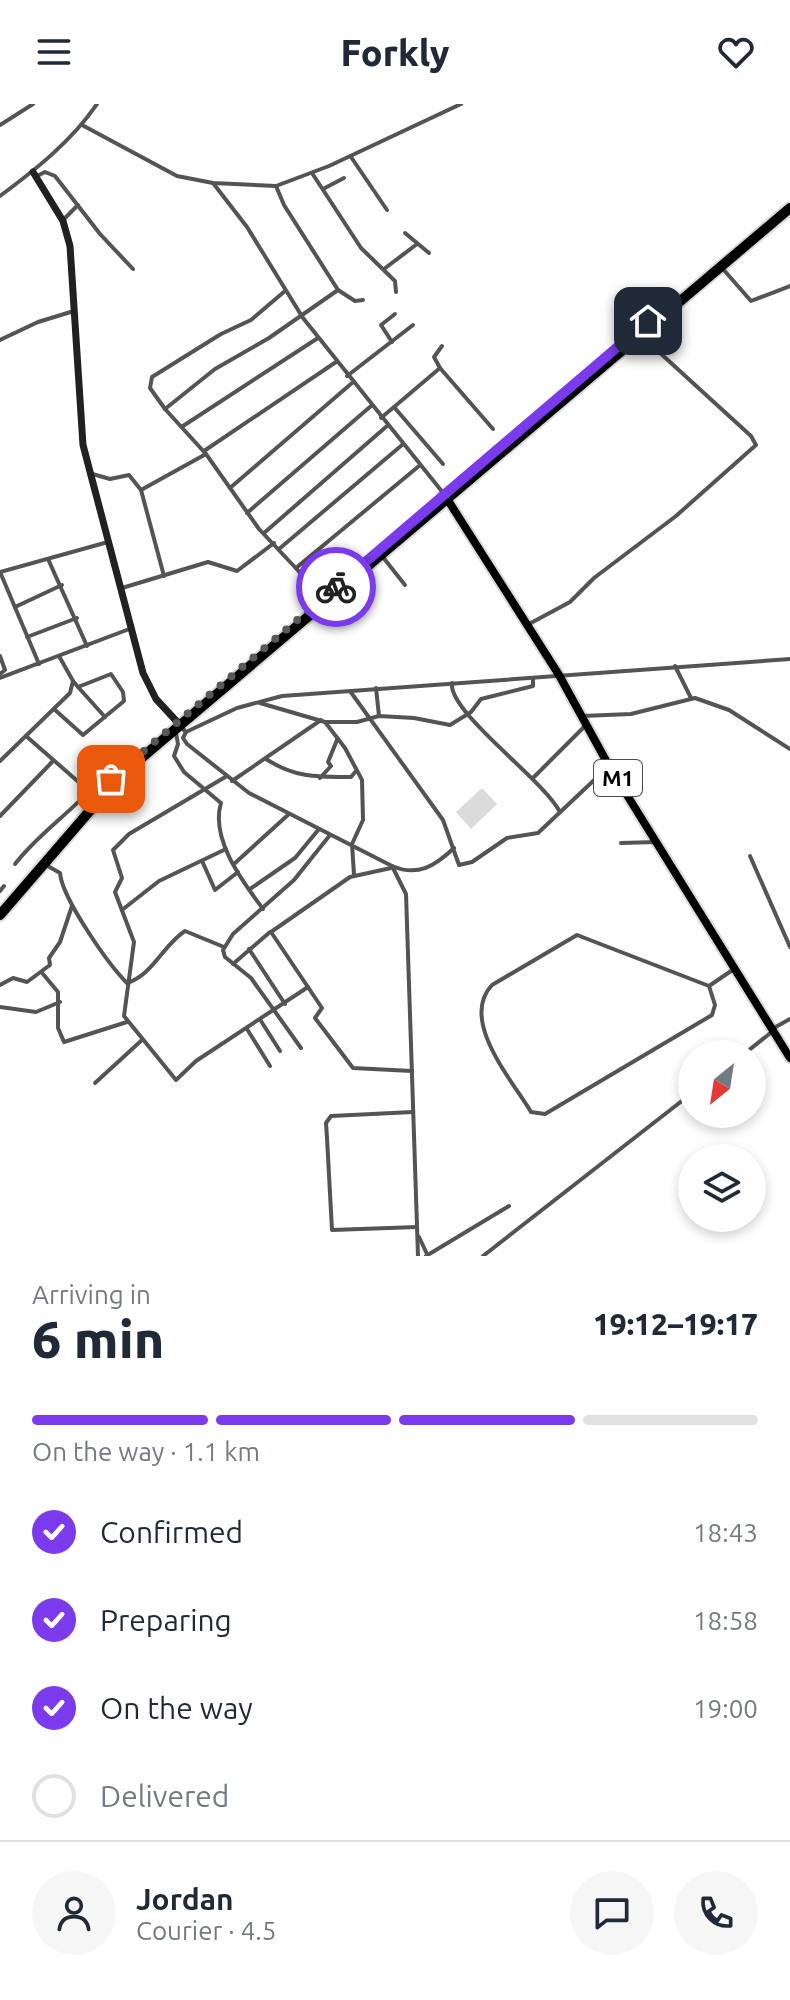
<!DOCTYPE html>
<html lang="en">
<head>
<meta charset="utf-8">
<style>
  :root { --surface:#fff; --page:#f6f6f7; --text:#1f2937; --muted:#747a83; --line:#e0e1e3; --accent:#7c3aed }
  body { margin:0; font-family:Ubuntu,sans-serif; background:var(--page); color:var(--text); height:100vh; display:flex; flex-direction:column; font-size:30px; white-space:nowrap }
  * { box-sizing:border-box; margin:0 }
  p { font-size:26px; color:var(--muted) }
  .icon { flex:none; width:44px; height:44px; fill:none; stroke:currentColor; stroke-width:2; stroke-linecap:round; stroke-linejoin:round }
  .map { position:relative; height:1152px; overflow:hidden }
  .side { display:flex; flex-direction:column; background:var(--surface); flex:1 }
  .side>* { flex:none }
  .needle { width:52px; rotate:210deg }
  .fabs { position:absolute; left:678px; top:936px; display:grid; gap:16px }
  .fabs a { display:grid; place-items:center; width:88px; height:88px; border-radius:50%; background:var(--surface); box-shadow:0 4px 12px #0003; font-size:40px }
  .pin { position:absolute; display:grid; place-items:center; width:68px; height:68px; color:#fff; margin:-34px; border-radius:16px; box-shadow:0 4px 12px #0006 }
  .courier { position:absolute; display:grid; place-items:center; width:80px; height:80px; margin:-40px; border:6px solid #7c3aed; border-radius:50%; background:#fff; color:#222; box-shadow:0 2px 10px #0007 }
  .head em { font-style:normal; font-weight:800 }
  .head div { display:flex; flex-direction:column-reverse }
  .head { display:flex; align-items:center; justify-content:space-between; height:136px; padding:0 32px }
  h1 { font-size:52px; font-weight:800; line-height:60px }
  .bar { display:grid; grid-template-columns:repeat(4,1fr); gap:12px 8px; align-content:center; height:96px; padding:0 32px }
  .bar i { height:10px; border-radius:6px; background:var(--line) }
  .bar .active { background:var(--accent) }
  .bar p { grid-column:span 4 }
  .line { display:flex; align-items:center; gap:20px; padding:0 32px; border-top:2px solid var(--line) }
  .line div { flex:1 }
  .round { display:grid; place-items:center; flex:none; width:84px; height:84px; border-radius:42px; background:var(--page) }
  ol { padding:0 32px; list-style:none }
  li { display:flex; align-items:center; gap:24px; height:88px }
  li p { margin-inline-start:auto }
  li .icon { padding:8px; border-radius:50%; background:var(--accent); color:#fff; stroke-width:4 }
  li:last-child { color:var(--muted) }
  li i { width:44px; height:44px; border:4px solid var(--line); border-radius:50% }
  header { display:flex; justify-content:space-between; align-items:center; height:104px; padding:0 32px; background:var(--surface); font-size:36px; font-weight:800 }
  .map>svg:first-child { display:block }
</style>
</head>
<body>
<header><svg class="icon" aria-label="menu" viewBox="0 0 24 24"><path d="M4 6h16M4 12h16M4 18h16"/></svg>Forkly<svg class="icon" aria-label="heart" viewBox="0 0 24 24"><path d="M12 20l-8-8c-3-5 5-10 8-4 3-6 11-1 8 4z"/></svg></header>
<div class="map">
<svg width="790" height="1152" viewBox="0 0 790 1152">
  <rect width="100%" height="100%" fill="#fff"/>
  <polygon fill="#dbdbdb" points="482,684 497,700 471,725 456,708"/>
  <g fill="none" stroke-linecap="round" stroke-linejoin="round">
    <g stroke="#dbdbdb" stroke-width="12">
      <polyline id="primary" points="444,390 559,571 609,662 790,954"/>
    </g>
    <g stroke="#dbdbdb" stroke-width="14">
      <polyline id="highway" points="0,811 119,673 790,104"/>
    </g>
    <g stroke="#545454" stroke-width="4">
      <polyline points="0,21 33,0"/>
      <polyline points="82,21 177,72 213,79 276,82 329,62 461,0"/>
      <polyline points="351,53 387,106"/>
      <polyline points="312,69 361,144 395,177 396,188"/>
      <polyline points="37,72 45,68 55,72 100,130 133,165"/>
      <polyline points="213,79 247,123 303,214 444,390"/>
      <polyline points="276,82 284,101 338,186 269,234 215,265 165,305 206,350 259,425 324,494"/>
      <polyline points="323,85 344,74"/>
      <path d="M0 92C35 66 72 37 97 0"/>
      <polyline points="63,116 78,101"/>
      <polyline points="405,129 429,149"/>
      <polyline points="384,165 417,140"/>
      <polyline points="723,165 751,197 790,182"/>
      <polyline points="338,186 355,197 363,196"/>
      <polyline points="0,236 38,218 74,207"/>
      <polyline points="392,238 381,221 395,210"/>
      <polyline points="440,264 434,253 442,242"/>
      <polyline points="347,272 413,221"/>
      <polyline points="394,303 443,360"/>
      <polyline points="165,305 150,284 152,273 221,230 251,216 285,187"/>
      <polyline points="381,314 440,264 493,325"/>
      <polyline points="183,322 318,234"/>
      <polyline points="204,347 336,258"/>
      <polyline points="89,369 110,375 129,371 141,386 206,350"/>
      <polyline points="230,384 352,279"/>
      <polyline points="141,386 164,472"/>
      <polyline points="247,409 371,302"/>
      <polyline points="264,429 387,322"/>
      <polyline points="279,445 402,341"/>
      <polyline points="382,452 405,481"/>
      <polyline points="48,455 87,542"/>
      <polyline points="296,464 419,362"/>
      <polyline points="0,468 108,438"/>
      <polyline points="0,468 39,560"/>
      <polyline points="122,484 208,458 237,467 274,439"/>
      <polyline points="15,503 62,481"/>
      <polyline points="529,520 570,498 594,474 676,412 756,341 751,332 636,227"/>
      <polyline points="27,533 77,514"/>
      <polyline points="0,552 5,566 0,570"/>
      <polyline points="675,562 691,594"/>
      <polyline points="0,574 132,524"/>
      <path d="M452 579C448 608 543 675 560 708"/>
      <polyline points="78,583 105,613"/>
      <polyline points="376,584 379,612"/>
      <polyline points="350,587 443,716 459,761 472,758 507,734 538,729 608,663"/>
      <polyline points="260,599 325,618 357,618 379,612 414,614 450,621 471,608 481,595 533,582 533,574"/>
      <polyline points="54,605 83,631 124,597 123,588 111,570 78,583 73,577"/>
      <polyline points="582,612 631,610 695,594 729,606 790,645"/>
      <polyline points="325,618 345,644 362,676 363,716 352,740 354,771"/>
      <polyline points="182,624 186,628 237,604 282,592 790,555"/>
      <path d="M186 628 183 634 187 640 249 689 392 762C418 773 435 762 454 744"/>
      <path d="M176 629 178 640 174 652 184 668 221 699C210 735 243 778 263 805"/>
      <polyline points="26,632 82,681 94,682 99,687"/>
      <path d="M266 655C295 674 318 673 351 673L356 667"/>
      <polyline points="0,657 70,589 73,577 59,552"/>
      <polyline points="227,672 129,730 113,746 122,774 115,788 134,838 124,912 176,976 196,957 308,883"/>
      <polyline points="320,674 331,662 328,658 337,636"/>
      <polyline points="533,674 585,622"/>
      <polyline points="232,677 321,616"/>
      <polyline points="0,712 53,657"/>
      <polyline points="621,739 656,738"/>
      <polyline points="750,752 790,843"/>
      <polyline points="203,759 215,786 238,768"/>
      <path d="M15 760C38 730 69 710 94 682"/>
      <polyline points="234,760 289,710"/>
      <path d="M46 761 60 769C62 794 108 860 127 879 153 871 163 841 185 827L224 843"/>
      <polyline points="392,762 406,790 418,1152"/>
      <polyline points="391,764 350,773 271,828 322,904 315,914 353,964 412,967"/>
      <polyline points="250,785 295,754 319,725"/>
      <polyline points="0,787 4,782"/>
      <polyline points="122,806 159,777 226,745"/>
      <polyline points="249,845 285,900"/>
      <polyline points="233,860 270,828"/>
      <polyline points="43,870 58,888 58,924 64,938 127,918"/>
      <polyline points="0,881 13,874 27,878 50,861 49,854 60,838 72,802"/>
      <path d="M709 882 577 831 492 881C459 916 512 976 531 1008L545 1010 712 911 715 901 709 882 734 865"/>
      <polyline points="0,903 36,908 60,898"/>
      <polyline points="261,917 280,947"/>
      <polyline points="247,925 270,962"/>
      <polyline points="772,925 790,915"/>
      <polyline points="301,944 251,874 225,853 223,846 233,830 294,776 330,731"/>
      <polyline points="744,950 773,927"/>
      <polyline points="95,979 142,936"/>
      <polyline points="413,1008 331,1012 326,1019 327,1034 332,1126 417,1123"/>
      <polyline points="419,1133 428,1152"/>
      <polyline points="426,1152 509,1102"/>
      <polyline points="483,1152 692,989"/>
    </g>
    <polyline stroke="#212121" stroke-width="7" points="33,68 63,117 70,142 83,341 143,569 156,595 181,622"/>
    <use href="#primary" stroke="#000" stroke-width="8"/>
    <use href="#highway" stroke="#000" stroke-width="10"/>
  </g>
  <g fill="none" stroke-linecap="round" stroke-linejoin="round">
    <polyline stroke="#595959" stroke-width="8" stroke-dasharray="0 14.4" points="111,675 336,483"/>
    <polyline stroke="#7c3aed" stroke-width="10" points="336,483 648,217"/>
  </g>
  <g text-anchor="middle" stroke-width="8" stroke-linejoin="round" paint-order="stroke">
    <rect fill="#fff" stroke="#4c4c4c" stroke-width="2" x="594" y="656" width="48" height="36" rx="6"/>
    <g font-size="22" font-weight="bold" fill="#000">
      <text x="618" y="682">M1</text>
    </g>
  </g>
</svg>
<div class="fabs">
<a><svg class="needle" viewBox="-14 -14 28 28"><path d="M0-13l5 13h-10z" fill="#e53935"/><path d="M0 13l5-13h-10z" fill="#747a83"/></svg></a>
<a><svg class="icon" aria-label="layers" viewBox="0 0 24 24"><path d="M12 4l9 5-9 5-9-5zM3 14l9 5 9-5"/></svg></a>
</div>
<div class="pin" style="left:111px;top:675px;background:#ea580c"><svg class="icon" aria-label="bag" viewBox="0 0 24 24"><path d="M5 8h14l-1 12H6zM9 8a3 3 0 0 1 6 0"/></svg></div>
<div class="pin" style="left:648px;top:217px;background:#1f2937"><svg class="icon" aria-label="home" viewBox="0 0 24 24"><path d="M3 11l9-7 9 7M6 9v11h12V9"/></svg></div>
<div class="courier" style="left:336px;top:483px"><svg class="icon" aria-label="bike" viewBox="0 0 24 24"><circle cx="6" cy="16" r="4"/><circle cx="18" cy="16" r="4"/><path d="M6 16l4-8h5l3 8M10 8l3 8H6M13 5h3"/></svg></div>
</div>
<section class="side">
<div class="head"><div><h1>6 min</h1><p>Arriving in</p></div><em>19:12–19:17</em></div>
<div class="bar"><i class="active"></i><i class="active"></i><i class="active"></i><i></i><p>On the way · 1.1 km</p></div>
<ol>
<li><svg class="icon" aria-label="check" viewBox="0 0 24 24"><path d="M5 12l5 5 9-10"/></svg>Confirmed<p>18:43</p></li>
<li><svg class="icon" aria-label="check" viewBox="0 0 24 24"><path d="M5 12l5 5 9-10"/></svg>Preparing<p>18:58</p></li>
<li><svg class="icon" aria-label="check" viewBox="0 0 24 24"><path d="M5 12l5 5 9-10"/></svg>On the way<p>19:00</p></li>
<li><i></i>Delivered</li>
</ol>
<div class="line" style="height:144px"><a class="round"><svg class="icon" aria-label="person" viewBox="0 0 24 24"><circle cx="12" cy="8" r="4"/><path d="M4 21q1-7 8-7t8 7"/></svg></a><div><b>Jordan</b><p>Courier · 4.5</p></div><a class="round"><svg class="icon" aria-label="chat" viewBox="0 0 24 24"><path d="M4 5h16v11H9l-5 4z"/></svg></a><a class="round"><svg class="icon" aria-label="phone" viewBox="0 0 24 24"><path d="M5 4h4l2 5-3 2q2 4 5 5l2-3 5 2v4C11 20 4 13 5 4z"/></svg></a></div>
</section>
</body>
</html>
